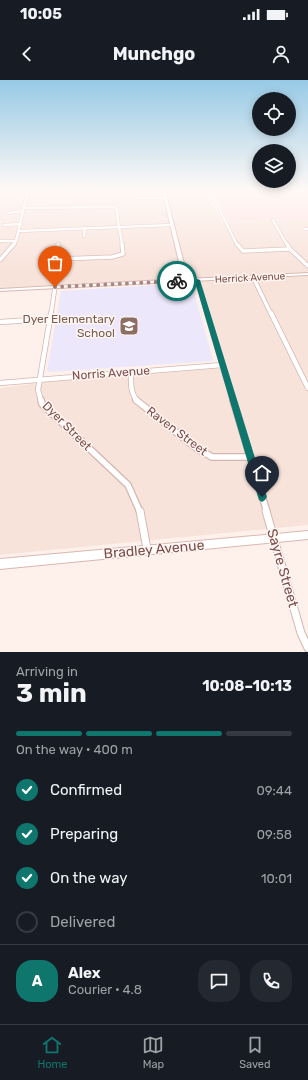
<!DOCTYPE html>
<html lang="en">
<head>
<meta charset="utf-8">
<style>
  :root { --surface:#171b24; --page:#242831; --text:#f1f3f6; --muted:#9ea1a6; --line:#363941; --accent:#0f766e }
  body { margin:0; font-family:Rubik,sans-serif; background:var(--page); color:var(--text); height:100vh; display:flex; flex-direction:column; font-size:15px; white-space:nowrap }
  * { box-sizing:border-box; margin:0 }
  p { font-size:13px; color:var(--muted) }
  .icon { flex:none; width:22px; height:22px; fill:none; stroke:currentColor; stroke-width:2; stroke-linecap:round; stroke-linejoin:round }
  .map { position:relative; height:572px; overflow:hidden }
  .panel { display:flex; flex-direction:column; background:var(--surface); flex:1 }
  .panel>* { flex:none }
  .controls { position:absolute; left:252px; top:12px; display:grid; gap:8px }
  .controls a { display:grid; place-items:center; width:44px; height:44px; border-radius:50%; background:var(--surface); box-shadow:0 2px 10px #0003; font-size:20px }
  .pin { position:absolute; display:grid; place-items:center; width:34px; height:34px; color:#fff; margin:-41px -17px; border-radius:50% 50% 50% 0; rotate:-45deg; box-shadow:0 0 4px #0007 }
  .pin .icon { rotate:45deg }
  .courier { position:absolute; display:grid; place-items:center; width:40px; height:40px; margin:-20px; border:3px solid #0f766e; border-radius:50%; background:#fff; color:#222; box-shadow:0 1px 5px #0007 }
  .head em { font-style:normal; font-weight:700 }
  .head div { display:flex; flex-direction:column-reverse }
  .head { display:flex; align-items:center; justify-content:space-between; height:68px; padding:0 16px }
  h1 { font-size:26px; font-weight:700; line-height:30px }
  .bar { display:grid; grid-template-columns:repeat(4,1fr); gap:6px 4px; align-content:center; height:48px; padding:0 16px }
  .bar i { height:5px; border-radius:3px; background:var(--line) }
  .bar .active { background:var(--accent) }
  .bar p { grid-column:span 4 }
  .line { display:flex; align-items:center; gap:10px; padding:0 16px; border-top:1px solid var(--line) }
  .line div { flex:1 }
  .round { display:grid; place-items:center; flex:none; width:42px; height:42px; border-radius:16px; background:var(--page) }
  ol { padding:0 16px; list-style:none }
  li { display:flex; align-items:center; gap:12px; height:44px }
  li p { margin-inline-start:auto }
  li .icon { padding:4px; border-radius:50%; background:var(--accent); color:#fff; stroke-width:4 }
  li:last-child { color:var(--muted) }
  li i { width:22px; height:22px; border:2px solid var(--line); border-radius:50% }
  .status { display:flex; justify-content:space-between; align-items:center; height:28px; padding:0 20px; background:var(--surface); direction:ltr }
  .status svg { height:11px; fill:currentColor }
  header { display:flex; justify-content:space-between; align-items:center; height:52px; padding:0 16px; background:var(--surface); font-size:18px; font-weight:700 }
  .tabs { display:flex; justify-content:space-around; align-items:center; height:56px; border-top:1px solid var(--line); background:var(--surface); font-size:11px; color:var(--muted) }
  .tabs a { display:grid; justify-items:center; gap:2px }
  .tabs .active { color:var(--accent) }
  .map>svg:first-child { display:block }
</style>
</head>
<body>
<div class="status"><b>10:05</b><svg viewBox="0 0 49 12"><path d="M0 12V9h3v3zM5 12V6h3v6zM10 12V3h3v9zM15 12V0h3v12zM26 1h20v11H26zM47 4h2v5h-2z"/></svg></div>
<header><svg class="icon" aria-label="back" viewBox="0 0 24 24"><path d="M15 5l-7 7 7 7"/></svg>Munchgo<svg class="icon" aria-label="person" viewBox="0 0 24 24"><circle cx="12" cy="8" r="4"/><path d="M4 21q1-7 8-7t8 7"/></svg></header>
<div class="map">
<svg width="308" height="572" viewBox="0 0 308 572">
  <rect width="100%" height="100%" fill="#fef1eb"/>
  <g fill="#f8e3db">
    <polygon points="125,110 158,110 162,121 210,120 223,143 308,139 308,192 0,208 0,114"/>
    <polygon points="308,196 308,445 0,475 0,308 46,302 226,288 200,202"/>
  </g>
  <g fill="#fedede">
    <polygon points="166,110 205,110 210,120 169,121"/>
    <polygon points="213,110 308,110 308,139 229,142"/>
  </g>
  <polygon fill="#ede7fb" points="189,203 192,205 213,280 212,281 50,292 47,291 61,211"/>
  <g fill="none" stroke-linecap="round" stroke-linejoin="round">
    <g stroke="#d4b6b1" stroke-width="3.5">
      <g id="street-far4">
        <polyline points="210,110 237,165"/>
        <polyline points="137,118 164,118"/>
        <path d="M24 128 114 127 117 130C117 142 121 153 122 165"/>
        <polyline points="8,133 23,131"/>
        <polyline points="273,140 287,165"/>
        <polyline points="4,145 21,144"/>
        <polyline points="304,149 308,149"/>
        <polyline points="19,151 171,145"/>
        <polyline points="84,156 85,148"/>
        <polyline points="0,161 16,161"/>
        <polyline points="14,165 16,161 28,110"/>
      </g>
    </g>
    <g stroke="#d4b6b1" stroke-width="5">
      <g id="street-far3">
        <polyline points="58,164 59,179 112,177 123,174 122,164"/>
        <polyline points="237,164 243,171 290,169"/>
        <polyline points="287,164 290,169 308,186"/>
        <polyline points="0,180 14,164"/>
        <polyline points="253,197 271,234"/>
        <polyline points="197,200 207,234"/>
        <polyline points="51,234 55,207"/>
      </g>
    </g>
    <g stroke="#d4b6b1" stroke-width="6">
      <g id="street-far2">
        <polyline points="207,233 233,321"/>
        <polyline points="271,233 308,308"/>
        <polyline points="0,242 49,239"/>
        <path d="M131 292C131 301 130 315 138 321"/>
        <polyline points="0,303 222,285"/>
        <polyline points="41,321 38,310 51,233"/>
      </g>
    </g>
    <g stroke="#d4b6b1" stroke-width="8">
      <g id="street-far1">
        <polyline points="41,320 42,324 128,405 140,432"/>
        <polyline points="136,320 196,368 212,377 250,377"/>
        <polyline points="233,320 267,432"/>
      </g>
    </g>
    <g stroke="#d4b6b1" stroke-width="9">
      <g id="street">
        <polyline points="140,431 147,469"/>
        <polyline points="266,431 301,553 308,568"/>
      </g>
    </g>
    <g stroke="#dab7b1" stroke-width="2">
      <g id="secondary">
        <polygon points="45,110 76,110 74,111 0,113 0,111"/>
        <polygon points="162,110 165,110 188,199 308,193 308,195 0,211 0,209 183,199"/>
        <polygon points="308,451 308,459 0,489 0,479"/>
      </g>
    </g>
    <use href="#street-far4" stroke="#fff" stroke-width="2.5"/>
    <use href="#street-far3" stroke="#fff" stroke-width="3.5"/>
    <use href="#street-far2" stroke="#fff" stroke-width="4.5"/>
    <use href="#street-far1" stroke="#fff" stroke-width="5.5"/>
    <use href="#street" stroke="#fff" stroke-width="7"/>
    <use href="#secondary" fill="#fff" fill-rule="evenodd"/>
  </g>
  <linearGradient id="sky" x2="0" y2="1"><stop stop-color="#97cae6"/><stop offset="0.58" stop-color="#fff9f6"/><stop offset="1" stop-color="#fff9f6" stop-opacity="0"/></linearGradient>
  <rect width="308" height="190" fill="url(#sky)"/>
  <polygon fill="#0f766e" points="197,199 200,200 267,417 265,420 262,422 259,420 258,417 195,202 177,203 174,201 177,200"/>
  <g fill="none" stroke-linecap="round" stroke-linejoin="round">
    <polyline stroke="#aa8783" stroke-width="4" stroke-dasharray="0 7.2" points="55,207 177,201"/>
  </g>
  <defs>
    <g id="school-square" transform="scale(1)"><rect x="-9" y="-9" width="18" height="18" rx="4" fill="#8d6e63" stroke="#fff6f2"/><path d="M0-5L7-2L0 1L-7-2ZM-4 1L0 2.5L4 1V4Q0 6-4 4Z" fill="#fff"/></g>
  </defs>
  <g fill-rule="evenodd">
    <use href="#school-square" x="129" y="246"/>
  </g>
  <g text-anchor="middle" stroke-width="3" stroke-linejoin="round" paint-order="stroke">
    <g font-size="10" fill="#7c4e4b" stroke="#fff6f2">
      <text transform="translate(250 197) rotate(-3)" y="4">Herrick Avenue</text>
    </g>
    <g font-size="12" fill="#785e54" stroke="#fff6f2" text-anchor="end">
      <text x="115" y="243">Dyer Elementary<tspan x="115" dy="14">School</tspan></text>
    </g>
    <g font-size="12" fill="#7c4e4b" stroke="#fff6f2">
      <text transform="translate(111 293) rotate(-4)" y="4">Norris Avenue</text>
      <text transform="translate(67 346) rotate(45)" y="4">Dyer Street</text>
      <text transform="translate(177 351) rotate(37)" y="4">Raven Street</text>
    </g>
    <g font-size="14" fill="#7c4e4b" stroke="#fff6f2">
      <text transform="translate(154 469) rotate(-5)" y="5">Bradley Avenue</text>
      <text transform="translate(283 488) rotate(74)" y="5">Sayre Street</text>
    </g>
  </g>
</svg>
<div class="controls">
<a><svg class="icon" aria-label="locate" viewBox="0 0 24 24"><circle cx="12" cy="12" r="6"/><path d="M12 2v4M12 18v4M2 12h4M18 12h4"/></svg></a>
<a><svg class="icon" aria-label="layers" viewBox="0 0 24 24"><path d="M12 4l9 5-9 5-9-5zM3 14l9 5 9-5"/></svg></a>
</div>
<div class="pin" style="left:55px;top:207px;background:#ea580c"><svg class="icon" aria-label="bag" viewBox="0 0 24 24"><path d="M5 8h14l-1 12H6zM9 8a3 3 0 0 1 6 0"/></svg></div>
<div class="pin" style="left:262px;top:417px;background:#1f2937"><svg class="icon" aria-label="home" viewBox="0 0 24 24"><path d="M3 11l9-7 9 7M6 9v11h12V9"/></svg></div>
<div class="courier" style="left:177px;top:201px"><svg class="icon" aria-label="bike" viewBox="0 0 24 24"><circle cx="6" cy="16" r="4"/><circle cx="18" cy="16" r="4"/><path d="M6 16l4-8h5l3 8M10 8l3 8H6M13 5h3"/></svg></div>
</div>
<section class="panel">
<div class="head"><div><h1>3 min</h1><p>Arriving in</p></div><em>10:08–10:13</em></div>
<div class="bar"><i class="active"></i><i class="active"></i><i class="active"></i><i></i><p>On the way · 400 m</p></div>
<ol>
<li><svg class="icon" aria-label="check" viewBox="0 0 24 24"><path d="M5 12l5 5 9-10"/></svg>Confirmed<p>09:44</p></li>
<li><svg class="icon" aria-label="check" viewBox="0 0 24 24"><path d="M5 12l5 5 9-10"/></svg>Preparing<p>09:58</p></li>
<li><svg class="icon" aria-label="check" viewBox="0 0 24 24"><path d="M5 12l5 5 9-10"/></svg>On the way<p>10:01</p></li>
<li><i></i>Delivered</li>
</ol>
<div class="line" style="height:72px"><b class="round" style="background:var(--accent);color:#fff">A</b><div><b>Alex</b><p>Courier · 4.8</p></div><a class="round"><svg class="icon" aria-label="chat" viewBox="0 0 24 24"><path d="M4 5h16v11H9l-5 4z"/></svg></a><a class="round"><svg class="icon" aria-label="phone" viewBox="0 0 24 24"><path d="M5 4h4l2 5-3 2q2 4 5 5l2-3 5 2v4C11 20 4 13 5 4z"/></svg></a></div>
</section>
<nav class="tabs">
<a class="active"><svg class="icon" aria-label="home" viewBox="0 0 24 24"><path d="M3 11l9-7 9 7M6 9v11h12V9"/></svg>Home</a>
<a><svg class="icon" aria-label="map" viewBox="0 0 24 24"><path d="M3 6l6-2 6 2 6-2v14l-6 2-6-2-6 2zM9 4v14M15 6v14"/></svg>Map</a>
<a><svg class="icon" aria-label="saved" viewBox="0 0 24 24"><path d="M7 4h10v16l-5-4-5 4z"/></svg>Saved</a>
</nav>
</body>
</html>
